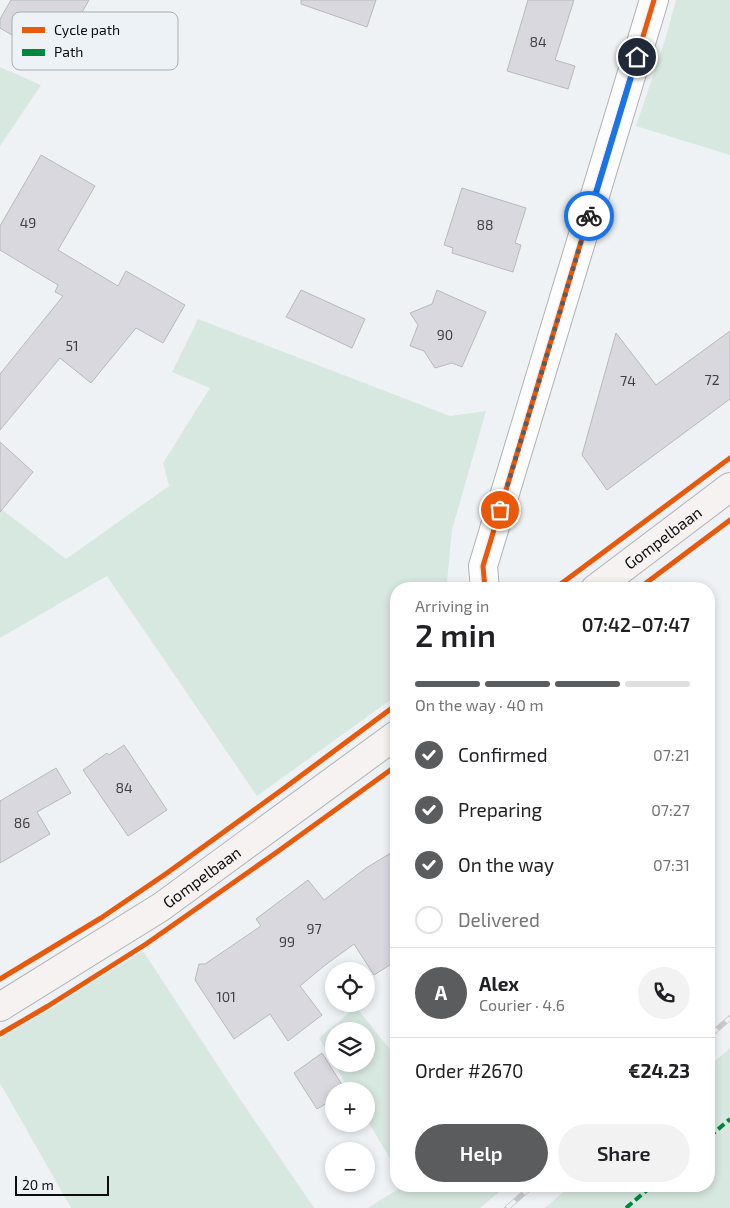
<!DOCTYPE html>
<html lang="en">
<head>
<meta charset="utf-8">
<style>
  :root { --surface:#fff; --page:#f2f2f2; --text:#202124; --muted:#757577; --line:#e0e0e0; --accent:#5b5c5e }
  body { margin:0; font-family:"Exo 2",sans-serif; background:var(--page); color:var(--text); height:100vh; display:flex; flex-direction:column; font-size:19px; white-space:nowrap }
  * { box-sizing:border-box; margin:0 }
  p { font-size:16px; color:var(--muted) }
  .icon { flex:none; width:28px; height:28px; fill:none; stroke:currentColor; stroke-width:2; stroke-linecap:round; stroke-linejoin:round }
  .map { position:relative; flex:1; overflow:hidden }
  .panel { position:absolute; left:390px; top:582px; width:325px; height:610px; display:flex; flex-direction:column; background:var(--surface); border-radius:20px; box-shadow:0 2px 8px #0003 }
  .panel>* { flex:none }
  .tools { position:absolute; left:325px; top:962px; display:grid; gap:10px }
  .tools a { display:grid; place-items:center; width:50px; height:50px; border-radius:50%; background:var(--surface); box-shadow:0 2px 8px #0003; font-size:25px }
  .scale { position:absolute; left:15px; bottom:12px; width:94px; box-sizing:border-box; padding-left:5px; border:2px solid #0b0c0e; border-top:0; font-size:14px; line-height:18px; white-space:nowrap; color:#0b0c0e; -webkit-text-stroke:4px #edf2f6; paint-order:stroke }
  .pin { position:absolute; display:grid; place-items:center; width:42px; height:42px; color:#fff; margin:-21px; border:2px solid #fff; border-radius:50%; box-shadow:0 1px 5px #0007 }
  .courier { position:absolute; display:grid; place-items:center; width:50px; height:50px; margin:-25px; border:4px solid #1a73e8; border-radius:50%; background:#fff; color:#222; box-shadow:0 1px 6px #0007 }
  .head em { font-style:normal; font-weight:600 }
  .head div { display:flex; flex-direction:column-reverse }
  .head { display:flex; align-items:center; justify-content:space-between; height:85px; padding:0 25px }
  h1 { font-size:32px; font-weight:600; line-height:38px }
  .bar { display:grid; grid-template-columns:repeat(4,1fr); gap:8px 5px; align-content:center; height:60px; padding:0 25px }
  .bar i { height:6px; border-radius:4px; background:var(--line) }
  .bar .selected { background:var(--accent) }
  .bar p { grid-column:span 4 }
  .line { display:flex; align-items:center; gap:12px; padding:0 25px; border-top:1px solid var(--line) }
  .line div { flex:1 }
  .round { display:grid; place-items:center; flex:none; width:52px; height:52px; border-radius:26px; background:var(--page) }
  ol { padding:0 25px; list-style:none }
  li { display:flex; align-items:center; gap:15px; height:55px }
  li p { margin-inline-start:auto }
  li .icon { padding:5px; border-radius:50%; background:var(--accent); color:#fff; stroke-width:4 }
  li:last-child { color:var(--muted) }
  li i { width:28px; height:28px; border:2px solid var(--line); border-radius:50% }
  .primary-button { display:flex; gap:10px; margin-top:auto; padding:10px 25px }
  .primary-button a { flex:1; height:58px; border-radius:30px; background:var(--accent); color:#fff; font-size:20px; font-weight:600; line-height:58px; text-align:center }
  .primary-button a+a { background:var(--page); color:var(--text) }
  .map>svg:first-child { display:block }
</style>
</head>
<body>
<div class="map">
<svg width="730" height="1208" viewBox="0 0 730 1208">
  <rect width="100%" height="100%" fill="#eff2f4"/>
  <g fill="#d7e8e1">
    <polygon points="676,0 730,0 730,155 636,126 665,40"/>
    <polygon points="0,67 41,85 0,146"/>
    <polygon points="198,319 450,416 486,411 452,530 447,582 449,589 396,589 396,696 257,796 107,576 0,638 0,508 66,559 169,486 163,463 210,388 172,372"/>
    <polygon points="143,951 232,1087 314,1208 71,1208 0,1083 0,1038"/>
    <polygon points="356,1007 396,1057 396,1169 366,1118 366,1091 350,1091 334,1064 366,1064 366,1031 334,1031 334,1063 319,1038"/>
    <polygon points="730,1048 730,1208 545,1208 570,1186 709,1186 709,1066"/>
    <polygon points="403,1186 506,1186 480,1208 368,1208"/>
  </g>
  <g fill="#d9d8df" stroke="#b9b9bb">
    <polygon points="11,0 89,0 55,60 0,28 0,19"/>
    <polygon points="301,0 376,0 367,27 301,4"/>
    <polygon points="528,0 574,0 555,60 575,66 568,89 507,71"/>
    <polygon points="41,155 95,186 58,250 118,286 126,271 185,305 163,343 136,328 91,383 60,358 0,430 0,374 63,296 55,292 58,285 0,250 0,226"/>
    <polygon points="462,188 526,208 515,243 521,245 513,272 452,253 453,248 444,245"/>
    <polygon points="301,290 365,319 352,348 286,317"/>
    <polygon points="437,290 486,312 462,367 452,363 435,368 424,351 410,346 418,325 410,313 432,304"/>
    <polygon points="730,331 730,399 607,490 582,455 616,333 656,385"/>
    <polygon points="0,442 33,472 0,512"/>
    <polygon points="124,745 167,810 128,836 83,770 107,753 109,755"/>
    <polygon points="56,768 71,793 37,812 50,834 0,863 0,801"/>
    <polygon points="396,850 396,961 374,975 354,944 324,966 300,986 322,1015 288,1041 270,1014 234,1039 195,980 199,964 205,964 261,926 256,919 308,880 324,900 366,868"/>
    <polygon points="322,1053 346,1091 334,1091 334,1099 317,1109 294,1073"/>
  </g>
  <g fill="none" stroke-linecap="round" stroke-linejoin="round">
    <g stroke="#b0b2b4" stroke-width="30">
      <polyline id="street" points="485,589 483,566 654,0"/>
    </g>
    <g stroke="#b0b2b4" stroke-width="30">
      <g id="secondary">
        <path id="s1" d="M595 589 730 487"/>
        <path id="s2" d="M0 1007 161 907 396 735"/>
      </g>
    </g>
    <use href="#street" stroke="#fdfdfd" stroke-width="28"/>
    <use href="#secondary" stroke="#f5f2f1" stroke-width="28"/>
    <g stroke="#c9c9ca" stroke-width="5.5">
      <g id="rail">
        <polyline points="709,1036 730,1018"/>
        <polyline points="507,1208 532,1186"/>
      </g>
    </g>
    <use href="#rail" stroke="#edf2f6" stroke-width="4" stroke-dasharray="11" stroke-linecap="butt"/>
    <g stroke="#00873e" stroke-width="4" stroke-dasharray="8 4" stroke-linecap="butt">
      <polyline points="709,1137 730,1119"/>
      <polyline points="626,1208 652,1186"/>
    </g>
    <g stroke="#edf2f6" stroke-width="8">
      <g id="cycleway">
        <polyline points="485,589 483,566 654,0"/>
        <polyline points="554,589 730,458"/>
        <polyline points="638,589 730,520"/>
        <polyline points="0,979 101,918 167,873 283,789 396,705"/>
        <polyline points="0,1034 48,1006 146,944 277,852 396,766"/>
      </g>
    </g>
    <use href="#cycleway" stroke="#e8590c" stroke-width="5"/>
  </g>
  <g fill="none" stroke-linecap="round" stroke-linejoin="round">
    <polyline stroke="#5b5c5e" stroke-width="5" stroke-dasharray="0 9" points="500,510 589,216"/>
    <polyline stroke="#1a73e8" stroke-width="6" points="589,216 637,57"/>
  </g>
  <g text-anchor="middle" stroke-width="4" stroke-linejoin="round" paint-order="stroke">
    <g font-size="14" fill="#404043">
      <text x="538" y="47">84</text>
      <text x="28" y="228">49</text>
      <text x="485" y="230">88</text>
      <text x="445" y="340">90</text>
      <text x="72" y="351">51</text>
      <text x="712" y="385">72</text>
      <text x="628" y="386">74</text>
      <text x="124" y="793">84</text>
      <text x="22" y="828">86</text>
      <text x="314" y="934">97</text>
      <text x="287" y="947">99</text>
      <text x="226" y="1002">101</text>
    </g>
    <g font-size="16" fill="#0b0c0e" stroke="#edf2f6">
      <text dy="6" stroke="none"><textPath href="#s1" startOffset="85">Gompelbaan</textPath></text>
      <text dy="6" stroke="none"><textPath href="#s2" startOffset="240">Gompelbaan</textPath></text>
    </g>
  </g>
  <rect x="12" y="12" width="166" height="58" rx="8" fill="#edf2f6" stroke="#a9adb0" stroke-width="1"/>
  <rect x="22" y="27" width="23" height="6" fill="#e8590c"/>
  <rect x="22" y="49" width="23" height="7" fill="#00873e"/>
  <g font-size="14" fill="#0b0c0e">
    <text x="54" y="35">Cycle path</text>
    <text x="54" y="57">Path</text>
  </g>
</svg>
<div class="tools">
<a><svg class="icon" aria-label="locate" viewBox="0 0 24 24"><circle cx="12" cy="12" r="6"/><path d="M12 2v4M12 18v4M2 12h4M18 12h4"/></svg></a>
<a><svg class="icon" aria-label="layers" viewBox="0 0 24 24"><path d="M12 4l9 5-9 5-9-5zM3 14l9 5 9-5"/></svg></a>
<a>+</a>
<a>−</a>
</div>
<div class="scale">20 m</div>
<div class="pin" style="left:500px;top:510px;background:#ea580c"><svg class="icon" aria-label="bag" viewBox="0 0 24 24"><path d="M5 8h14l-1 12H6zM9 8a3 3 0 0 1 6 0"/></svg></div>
<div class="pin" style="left:637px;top:57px;background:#1f2937"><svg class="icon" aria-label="home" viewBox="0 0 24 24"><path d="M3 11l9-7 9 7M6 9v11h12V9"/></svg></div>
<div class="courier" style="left:589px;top:216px"><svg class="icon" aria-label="bike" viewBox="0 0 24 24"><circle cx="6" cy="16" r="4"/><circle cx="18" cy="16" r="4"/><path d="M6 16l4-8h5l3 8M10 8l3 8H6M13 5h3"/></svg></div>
<section class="panel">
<div class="head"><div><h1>2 min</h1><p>Arriving in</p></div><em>07:42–07:47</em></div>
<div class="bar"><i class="selected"></i><i class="selected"></i><i class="selected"></i><i></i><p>On the way · 40 m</p></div>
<ol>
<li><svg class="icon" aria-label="check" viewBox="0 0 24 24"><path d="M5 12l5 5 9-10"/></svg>Confirmed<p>07:21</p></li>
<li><svg class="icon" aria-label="check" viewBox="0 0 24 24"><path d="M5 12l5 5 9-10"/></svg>Preparing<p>07:27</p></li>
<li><svg class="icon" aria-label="check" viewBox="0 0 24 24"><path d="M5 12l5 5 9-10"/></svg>On the way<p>07:31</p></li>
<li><i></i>Delivered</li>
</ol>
<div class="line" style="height:90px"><b class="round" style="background:var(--accent);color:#fff">A</b><div><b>Alex</b><p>Courier · 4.6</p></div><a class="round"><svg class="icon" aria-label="phone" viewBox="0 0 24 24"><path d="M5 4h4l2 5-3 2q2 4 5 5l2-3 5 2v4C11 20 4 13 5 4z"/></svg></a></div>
<div class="line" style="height:65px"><div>Order #2670</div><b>€24.23</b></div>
<div class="primary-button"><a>Help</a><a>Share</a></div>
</section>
</div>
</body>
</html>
